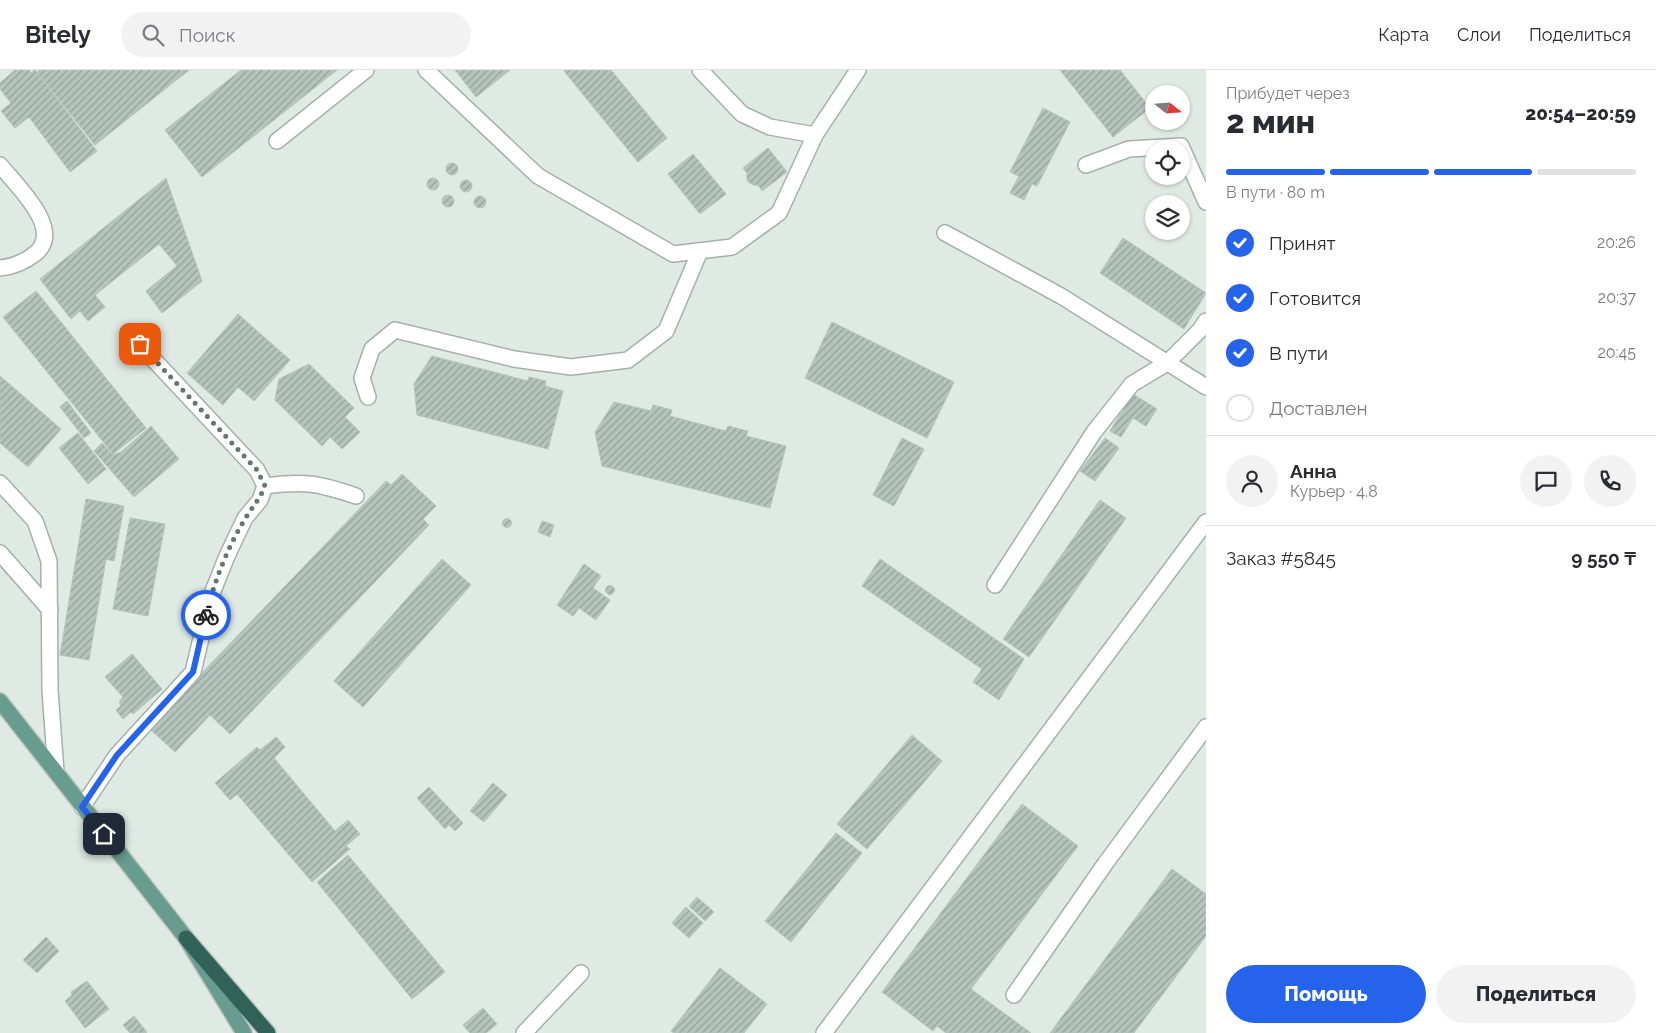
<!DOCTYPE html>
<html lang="ru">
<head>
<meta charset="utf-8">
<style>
  :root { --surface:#fff; --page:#f2f2f3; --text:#2b2b33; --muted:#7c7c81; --line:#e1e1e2; --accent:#2563eb }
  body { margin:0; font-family:Raleway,sans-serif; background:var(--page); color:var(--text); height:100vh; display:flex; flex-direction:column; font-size:19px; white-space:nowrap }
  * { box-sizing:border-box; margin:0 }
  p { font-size:16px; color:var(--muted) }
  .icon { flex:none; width:28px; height:28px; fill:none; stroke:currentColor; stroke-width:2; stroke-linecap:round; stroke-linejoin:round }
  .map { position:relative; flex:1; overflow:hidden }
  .drawer { display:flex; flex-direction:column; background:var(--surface); width:450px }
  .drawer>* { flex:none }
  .needle { width:32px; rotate:107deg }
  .fabs { position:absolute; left:1145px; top:15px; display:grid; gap:10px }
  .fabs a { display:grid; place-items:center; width:45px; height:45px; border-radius:50%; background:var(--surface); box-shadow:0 1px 4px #0004; font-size:25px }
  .pin { position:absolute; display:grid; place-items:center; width:42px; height:42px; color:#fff; margin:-21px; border-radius:10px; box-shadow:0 2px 8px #0006 }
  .courier { position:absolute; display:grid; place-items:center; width:50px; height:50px; margin:-25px; border:4px solid #2563eb; border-radius:50%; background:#fff; color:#222; box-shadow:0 1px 6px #0007 }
  .headline em { font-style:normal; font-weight:800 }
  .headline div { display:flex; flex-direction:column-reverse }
  .headline { display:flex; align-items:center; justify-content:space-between; height:85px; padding:0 20px }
  h1 { font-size:32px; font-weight:800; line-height:38px }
  .bar { display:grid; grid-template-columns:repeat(4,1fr); gap:8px 5px; align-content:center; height:60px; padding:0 20px }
  .bar i { height:6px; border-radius:4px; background:var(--line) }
  .bar .on { background:var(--accent) }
  .bar p { grid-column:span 4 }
  .line { display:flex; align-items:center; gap:12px; padding:0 20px; border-top:1px solid var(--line) }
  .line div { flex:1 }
  .round { display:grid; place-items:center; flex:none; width:52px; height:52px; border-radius:26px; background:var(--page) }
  ol { padding:0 20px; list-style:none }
  li { display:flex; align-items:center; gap:15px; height:55px }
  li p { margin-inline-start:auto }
  li .icon { padding:5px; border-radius:50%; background:var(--accent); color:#fff; stroke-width:4 }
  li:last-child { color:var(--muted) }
  li i { width:28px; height:28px; border:2px solid var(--line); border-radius:50% }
  .action { display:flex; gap:10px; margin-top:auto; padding:10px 20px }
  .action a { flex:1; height:58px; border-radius:30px; background:var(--accent); color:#fff; font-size:20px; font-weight:800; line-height:58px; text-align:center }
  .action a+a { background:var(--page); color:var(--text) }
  header { display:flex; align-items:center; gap:30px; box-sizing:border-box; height:70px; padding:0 25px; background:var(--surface); border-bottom:1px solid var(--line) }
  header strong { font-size:24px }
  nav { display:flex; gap:28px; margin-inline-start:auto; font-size:18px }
  .search { width:350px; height:45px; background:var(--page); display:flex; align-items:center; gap:12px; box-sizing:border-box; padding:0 18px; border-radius:28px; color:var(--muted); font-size:19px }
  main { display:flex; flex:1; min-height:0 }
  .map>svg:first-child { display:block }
</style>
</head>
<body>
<header>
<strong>Bitely</strong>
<div class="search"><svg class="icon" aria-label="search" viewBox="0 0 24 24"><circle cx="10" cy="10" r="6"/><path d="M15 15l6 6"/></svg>Поиск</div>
<nav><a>Карта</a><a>Слои</a><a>Поделиться</a></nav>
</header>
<main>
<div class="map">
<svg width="1206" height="963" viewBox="0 0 1206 963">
  <defs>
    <pattern id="building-hatch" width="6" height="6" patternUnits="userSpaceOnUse" patternTransform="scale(1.25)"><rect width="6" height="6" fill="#b6c4be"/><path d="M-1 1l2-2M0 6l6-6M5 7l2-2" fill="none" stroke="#94a09b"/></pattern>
  </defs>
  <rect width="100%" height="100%" fill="#e0eae5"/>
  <g fill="url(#building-hatch)" stroke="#b3c3bc">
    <polygon points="15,0 29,0 31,3 35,0 97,81 70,102 29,47 15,58 1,41 11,33 0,19 0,13"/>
    <polygon points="40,0 189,0 95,75 37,2"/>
    <polygon points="241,0 337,0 202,107 165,60"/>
    <polygon points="455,0 510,0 476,27"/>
    <polygon points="565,0 611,0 667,68 638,92 564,1"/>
    <polygon points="1060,0 1120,0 1150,38 1113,67"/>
    <polygon points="1043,38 1070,52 1037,116 1032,114 1024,130 1010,123 1019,106 1010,102"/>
    <polygon points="768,78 787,102 762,121 758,115 753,115 747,111 747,103 743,98"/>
    <polygon points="693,84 726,124 700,144 668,104"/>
    <circle cx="452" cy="99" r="6"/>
    <circle cx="433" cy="114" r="6"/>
    <polygon points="166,108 202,211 162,243 146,221 177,196 159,174 95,225 105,237 88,251 80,241 71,249 40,209"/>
    <circle cx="466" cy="116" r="6"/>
    <circle cx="448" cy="131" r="6"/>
    <circle cx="480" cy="132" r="6"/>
    <polygon points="1123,168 1206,223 1184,259 1100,203"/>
    <polygon points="36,221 146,358 113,384 3,247"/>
    <polygon points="238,244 290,290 254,331 238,317 223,335 187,303"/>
    <polygon points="832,252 954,312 927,368 805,308"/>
    <polygon points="432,286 528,311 529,307 546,311 545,316 563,321 548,379 417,345 414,314"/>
    <polygon points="309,294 354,338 345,347 360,362 342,379 330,367 322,376 275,330 279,309"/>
    <polygon points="0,306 61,359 28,397 0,373"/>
    <polygon points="1133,324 1157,339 1146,356 1133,348 1121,367 1110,361"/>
    <polygon points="67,331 91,363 84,368 60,337"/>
    <polygon points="614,332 651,341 653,335 672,340 670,346 726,361 728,356 748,361 746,366 786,376 770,438 602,396 595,362"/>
    <polygon points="151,356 179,389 134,427 94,381 102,373 113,385 121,382"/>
    <polygon points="78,363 106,399 88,414 59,378"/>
    <polygon points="902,368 924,379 894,436 873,425"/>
    <polygon points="1105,368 1119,378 1095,411 1080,401"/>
    <polygon points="402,404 436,436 423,449 429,455 230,664 210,645 175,682 149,658 386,411 391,415"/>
    <polygon points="86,429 124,436 114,491 106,489 89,590 60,585"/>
    <polygon points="1100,430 1126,448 1029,587 1003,569"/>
    <polygon points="130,448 165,454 148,546 113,539"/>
    <circle cx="507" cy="453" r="4.5"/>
    <polygon points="542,451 554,455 550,467 538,462"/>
    <polygon points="442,489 471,515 363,637 334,611"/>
    <polygon points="880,489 1024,589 999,630 973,612 982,599 862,516"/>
    <polygon points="584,494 601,506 593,518 610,530 596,550 579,538 573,546 557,535"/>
    <circle cx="610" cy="520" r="4.5"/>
    <polygon points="132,584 162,619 133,644 131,642 123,649 116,640 121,636 119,632 123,627 105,607"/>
    <polygon points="912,665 942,691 867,779 837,754"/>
    <polygon points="276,667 285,677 274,688 335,761 348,750 360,764 346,776 350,779 312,812 237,724 230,730 215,713 257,677 260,680"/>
    <polygon points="493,713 507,725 484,752 470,741"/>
    <polygon points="429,717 463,753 455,761 449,755 445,759 417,728"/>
    <polygon points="1022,734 1078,776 971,919 1031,963 946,963 937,956 933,961 882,922"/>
    <polygon points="836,763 862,783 791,872 765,851"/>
    <polygon points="348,785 445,902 412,929 317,812"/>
    <polygon points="1172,799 1206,824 1206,866 1134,963 1050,963"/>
    <polygon points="697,827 714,842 705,851 689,836"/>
    <polygon points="686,837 703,853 689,868 672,853"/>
    <polygon points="46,867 59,881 37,903 23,890"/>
    <polygon points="720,898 767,934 744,963 674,963 671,961"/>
    <polygon points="87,911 109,939 85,958 65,931 72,925 71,922"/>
    <polygon points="483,938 497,954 486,963 470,963 463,955"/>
    <polygon points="134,946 147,962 145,963 130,963 123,955"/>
  </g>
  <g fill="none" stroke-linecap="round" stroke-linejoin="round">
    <g stroke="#a3b1ac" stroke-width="18">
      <g id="minor">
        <polyline points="426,0 538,106 673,184 732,177 779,143 815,65 858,0"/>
        <polyline points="700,0 742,44 770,57 815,65"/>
        <polyline points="277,71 366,0"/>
        <path d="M0 95C16 115 64 159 36 183 26 191 13 197 0 198"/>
        <polyline points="1086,95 1129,79 1181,76 1206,132"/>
        <polyline points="945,163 1061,226 1206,317"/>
        <polyline points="368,327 362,308 372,279 395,260 514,289 571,297 628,290 666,261 700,181"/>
        <polyline points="0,413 35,451 49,491 50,620 56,702"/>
        <path d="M265 416C305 411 318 413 356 426"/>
        <polyline points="0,483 50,540"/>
        <polyline points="995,515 1094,362 1132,314 1167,293 1200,260 1206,251"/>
        <polyline points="82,737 117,685 193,602 211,526 227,486 245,448 260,430 265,416 257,400 139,274"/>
        <polyline points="1014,925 1105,794 1206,657"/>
        <polyline points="524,963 581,903"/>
        <polyline points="824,963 1206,452"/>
      </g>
    </g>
    <g stroke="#bdc4c2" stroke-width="18">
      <polyline id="major" points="0,631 186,868 244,963"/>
    </g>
    <g stroke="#bdc4c2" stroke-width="18">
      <polyline id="highway" points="186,868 268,963"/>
    </g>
    <use href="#minor" stroke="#fff" stroke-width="15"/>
    <use href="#major" stroke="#689c8e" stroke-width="15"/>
    <use href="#highway" stroke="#316258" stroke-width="15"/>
  </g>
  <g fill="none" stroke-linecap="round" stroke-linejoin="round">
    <path stroke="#647771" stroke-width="5" stroke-dasharray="0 9" d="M140 274 257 400 265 416C260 429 252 437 245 449 227 478 214 513 206 545"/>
    <polyline stroke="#2563eb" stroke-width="6" points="104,764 82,737 117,685 193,602 206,545"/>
  </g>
</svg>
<div class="fabs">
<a><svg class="needle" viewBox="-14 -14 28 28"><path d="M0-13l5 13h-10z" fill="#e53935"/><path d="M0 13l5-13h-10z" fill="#7c7c81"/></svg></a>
<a><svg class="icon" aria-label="locate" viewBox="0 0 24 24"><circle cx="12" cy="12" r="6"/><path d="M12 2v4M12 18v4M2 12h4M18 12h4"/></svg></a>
<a><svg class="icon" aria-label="layers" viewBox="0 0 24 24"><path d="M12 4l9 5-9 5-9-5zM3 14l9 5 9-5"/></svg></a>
</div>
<div class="pin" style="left:140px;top:274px;background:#ea580c"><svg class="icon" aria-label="bag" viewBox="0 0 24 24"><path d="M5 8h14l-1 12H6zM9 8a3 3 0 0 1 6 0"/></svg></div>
<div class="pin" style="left:104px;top:764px;background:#1f2937"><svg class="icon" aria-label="home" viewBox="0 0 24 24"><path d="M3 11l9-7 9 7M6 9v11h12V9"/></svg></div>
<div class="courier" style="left:206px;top:545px"><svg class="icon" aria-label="bike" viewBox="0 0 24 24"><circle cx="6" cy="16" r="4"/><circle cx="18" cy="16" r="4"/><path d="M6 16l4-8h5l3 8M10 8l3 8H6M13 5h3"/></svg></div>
</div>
<section class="drawer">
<div class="headline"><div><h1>2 мин</h1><p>Прибудет через</p></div><em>20:54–20:59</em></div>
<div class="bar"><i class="on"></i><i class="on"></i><i class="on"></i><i></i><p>В пути · 80 m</p></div>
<ol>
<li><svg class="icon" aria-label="check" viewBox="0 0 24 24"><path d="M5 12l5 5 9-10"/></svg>Принят<p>20:26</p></li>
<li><svg class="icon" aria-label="check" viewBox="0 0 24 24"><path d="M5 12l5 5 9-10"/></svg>Готовится<p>20:37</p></li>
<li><svg class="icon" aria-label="check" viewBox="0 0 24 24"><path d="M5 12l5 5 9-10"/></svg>В пути<p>20:45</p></li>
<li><i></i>Доставлен</li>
</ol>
<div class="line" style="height:90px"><a class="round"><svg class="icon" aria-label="person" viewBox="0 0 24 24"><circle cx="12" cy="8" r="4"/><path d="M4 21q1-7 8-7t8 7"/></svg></a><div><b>Анна</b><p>Курьер · 4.8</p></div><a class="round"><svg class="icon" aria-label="chat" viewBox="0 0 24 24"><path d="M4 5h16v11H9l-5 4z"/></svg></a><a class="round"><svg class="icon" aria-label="phone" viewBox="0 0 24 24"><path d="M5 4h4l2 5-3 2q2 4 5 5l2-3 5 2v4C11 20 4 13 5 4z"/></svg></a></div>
<div class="line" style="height:65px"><div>Заказ #5845</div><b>9 550 ₸</b></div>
<div class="action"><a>Помощь</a><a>Поделиться</a></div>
</section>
</main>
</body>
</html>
